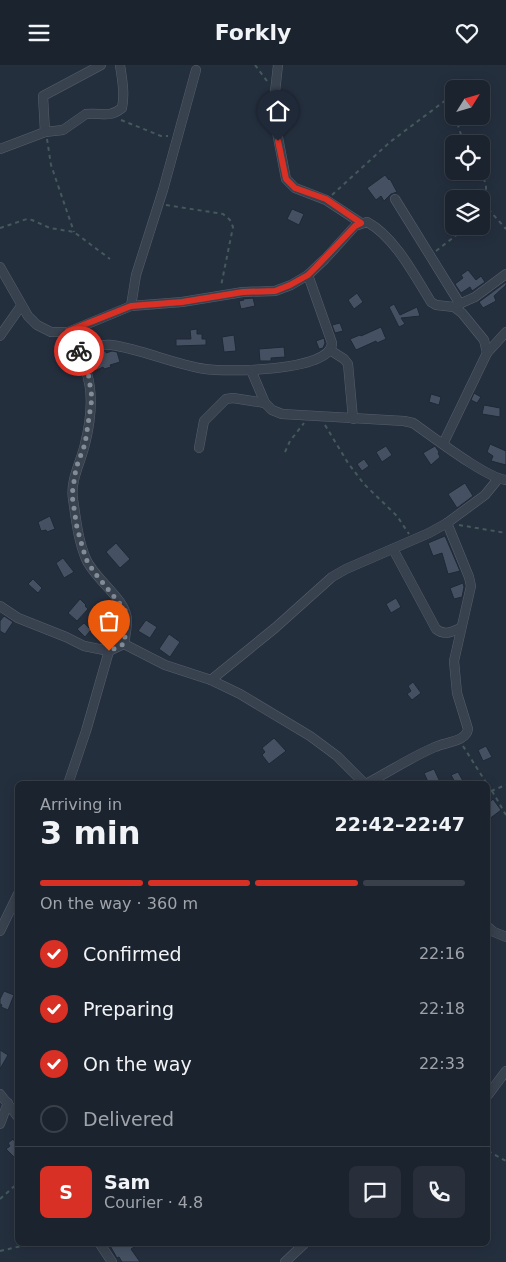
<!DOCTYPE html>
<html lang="en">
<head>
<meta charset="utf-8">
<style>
  :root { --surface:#1b232e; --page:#282f3a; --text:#f1f3f6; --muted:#a0a4aa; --line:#39404a; --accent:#d93025 }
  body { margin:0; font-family:"DejaVu Sans",sans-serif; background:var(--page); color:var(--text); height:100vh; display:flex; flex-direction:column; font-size:19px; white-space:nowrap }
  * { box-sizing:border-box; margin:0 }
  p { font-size:16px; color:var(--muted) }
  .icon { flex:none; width:28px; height:28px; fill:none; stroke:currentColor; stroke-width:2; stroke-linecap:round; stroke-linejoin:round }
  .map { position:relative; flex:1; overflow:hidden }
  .sheet { position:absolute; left:15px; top:716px; width:475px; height:465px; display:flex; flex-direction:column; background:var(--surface); border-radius:8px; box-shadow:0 2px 12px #0003,0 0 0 1px var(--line) }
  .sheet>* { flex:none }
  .needle { width:32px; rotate:53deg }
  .tools { position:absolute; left:445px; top:15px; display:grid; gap:10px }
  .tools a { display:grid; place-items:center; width:45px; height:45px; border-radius:8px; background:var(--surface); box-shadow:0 2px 12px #0003,0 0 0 1px var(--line); font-size:25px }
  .pin { position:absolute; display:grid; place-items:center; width:42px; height:42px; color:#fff; margin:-51px -21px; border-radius:50% 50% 50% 0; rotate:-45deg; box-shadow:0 0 5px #0007 }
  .pin .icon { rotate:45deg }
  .courier { position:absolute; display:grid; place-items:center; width:50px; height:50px; margin:-25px; border:4px solid #d93025; border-radius:50%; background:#fff; color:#222; box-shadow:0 1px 6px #0007 }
  .head em { font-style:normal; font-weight:800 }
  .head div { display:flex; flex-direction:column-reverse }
  .head { display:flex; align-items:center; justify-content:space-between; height:85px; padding:0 25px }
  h1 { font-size:32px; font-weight:800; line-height:38px }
  .bar { display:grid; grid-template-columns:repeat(4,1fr); gap:8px 5px; align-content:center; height:60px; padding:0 25px }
  .bar i { height:6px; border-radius:4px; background:var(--line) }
  .bar .current { background:var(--accent) }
  .bar p { grid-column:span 4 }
  .line { display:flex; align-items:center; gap:12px; padding:0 25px; border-top:1px solid var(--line) }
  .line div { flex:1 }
  .round { display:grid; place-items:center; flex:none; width:52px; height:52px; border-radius:8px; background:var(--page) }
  ol { padding:0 25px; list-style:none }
  li { display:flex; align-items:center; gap:15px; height:55px }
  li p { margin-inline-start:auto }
  li .icon { padding:5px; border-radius:50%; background:var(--accent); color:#fff; stroke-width:4 }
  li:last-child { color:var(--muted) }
  li i { width:28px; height:28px; border:2px solid var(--line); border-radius:50% }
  header { display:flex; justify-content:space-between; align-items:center; height:65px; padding:0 25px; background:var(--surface); font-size:22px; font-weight:800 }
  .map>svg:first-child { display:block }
</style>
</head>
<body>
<header><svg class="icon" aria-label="menu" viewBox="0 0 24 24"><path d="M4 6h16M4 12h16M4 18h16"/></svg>Forkly<svg class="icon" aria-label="heart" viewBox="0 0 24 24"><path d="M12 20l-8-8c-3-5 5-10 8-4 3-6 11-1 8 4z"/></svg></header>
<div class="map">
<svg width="506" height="1197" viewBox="0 0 506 1197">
  <rect width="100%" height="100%" fill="#242f3e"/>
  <g fill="#455162" stroke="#1f2835">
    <polygon points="385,110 389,115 390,114 397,127 391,129 384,136 381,131 376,135 367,123"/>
    <polygon points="292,144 304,149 299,160 287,154"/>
    <polygon points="468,205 476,215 481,211 485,217 472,226 470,222 461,228 455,219 463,213 461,210"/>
    <polygon points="506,217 506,220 494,231 496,236 483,243 479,237"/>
    <polygon points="357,228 363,237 354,244 348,235"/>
    <polygon points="253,233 255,241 241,244 239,236 244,235 243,234"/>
    <polygon points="394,239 400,250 417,242 420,251 401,253 405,259 399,262 389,242"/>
    <polygon points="340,258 343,266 335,268 332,260"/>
    <polygon points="381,262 386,274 377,278 376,276 356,285 350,274 360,270 361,271"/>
    <polygon points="197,264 197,269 202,269 202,274 206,274 206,280 176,281 176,274 191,274 190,265"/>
    <polygon points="234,270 236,286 224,287 222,272"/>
    <polygon points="324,273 325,278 323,283 319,284 316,276"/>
    <polygon points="284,282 285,292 271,293 271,296 260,296 259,284"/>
    <polygon points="100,286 106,286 106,288 112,286 117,287 120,297 110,300 111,302 104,304 103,302 95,306 90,295 97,291 96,288"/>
    <polygon points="474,328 481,332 477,338 471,335"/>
    <polygon points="431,329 441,332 439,340 429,337"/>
    <polygon points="484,340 500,343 500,352 482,349"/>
    <polygon points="490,379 506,386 506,400 491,396 493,391 487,387"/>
    <polygon points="386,381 392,390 382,397 376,387"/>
    <polygon points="435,381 439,387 438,388 440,392 431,400 423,388"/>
    <polygon points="364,394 369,401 362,406 357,399"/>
    <polygon points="465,418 473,431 457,443 448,429"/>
    <polygon points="50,451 55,464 47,467 46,465 41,466 38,457"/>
    <polygon points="445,471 460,506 448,509 442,488 433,491 428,478"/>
    <polygon points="116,478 130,494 120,503 106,487"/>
    <polygon points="63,493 74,507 64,513 56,498"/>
    <polygon points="33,514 42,523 38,528 28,519"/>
    <polygon points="463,518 464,522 462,532 454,534 450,523"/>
    <polygon points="396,533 401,542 391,548 386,539"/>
    <polygon points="80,534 86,540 85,541 88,544 77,556 68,548"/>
    <polygon points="4,551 13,557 5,569 0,566 0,556"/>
    <polygon points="146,555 157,562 150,573 138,566"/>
    <polygon points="84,558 91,565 85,572 77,564"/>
    <polygon points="169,569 180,577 170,592 159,584"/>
    <polygon points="413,617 421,628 412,635 407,629 411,626 408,621"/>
    <polygon points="274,673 286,686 269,699 262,690 265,687 262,683"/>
    <polygon points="486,681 492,692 483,696 478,685"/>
    <polygon points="434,704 441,719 429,719 424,708"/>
    <polygon points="458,707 463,716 456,719 451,710"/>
    <polygon points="493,734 501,745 488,755 488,739"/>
    <polygon points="4,926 14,930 8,945 1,942 2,940 0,939 0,934"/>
    <polygon points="0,985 8,990 0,1004"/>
    <polygon points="13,1074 15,1077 18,1075 18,1096 6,1084 10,1081 8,1078"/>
    <polygon points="109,1179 139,1179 131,1184 140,1197 122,1197 119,1192 117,1193"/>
  </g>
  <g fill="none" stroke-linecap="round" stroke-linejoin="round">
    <g stroke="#565f6c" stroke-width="10">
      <g id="minor">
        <polyline points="278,0 275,27 276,62 286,114 295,123 326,135 361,158"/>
        <polyline points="45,67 43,31 101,0"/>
        <path d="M0 84 45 67 63 65 86 49C102 47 108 54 122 43 125 28 122 14 120 0"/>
        <polyline points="395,134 460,239"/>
        <path d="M0 202 28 251 37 260 51 267H68L131 241 182 237 243 227 275 226 291 220 308 210 325 194 355 161 367 157C394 171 415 211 431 237L436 240 454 242 462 248 484 275 487 288"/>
        <polyline points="457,240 475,232 506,209"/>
        <polyline points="131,241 136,210 163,125 196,5"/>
        <path d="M68 267C92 305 96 335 85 379 81 397 70 415 73 434 76 454 78 475 86 494 95 515 127 534 127 556 127 564 125 572 124 579"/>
        <polyline points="0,271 21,241"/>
        <path d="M78 283C89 282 102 279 112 280 144 285 173 299 205 304 225 307 332 307 332 278L308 210"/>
        <polyline points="330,285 344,294 348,299 353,354"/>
        <polyline points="251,305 265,338"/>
        <polyline points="443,379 487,288 506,267"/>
        <path d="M199 383 204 356 226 334 233 333 265 338 272 345 282 349 404 356 413 358C432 371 486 413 506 415"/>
        <path d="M393 484 436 564C445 571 451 567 461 563"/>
        <polyline points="0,541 18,553 66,572 84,581 109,586 124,579 165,600 211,615 240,629 310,671 337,691 365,719"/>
        <polyline points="211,615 275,563 332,512 346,504 429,468 447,458 485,430 498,414"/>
        <polyline points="68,719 86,666 109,586"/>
        <path d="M366 719C389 707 411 692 435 682 445 677 466 677 468 664L457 628 454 596 471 521 469 512 447 458"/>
        <polyline points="488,862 494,867 506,872"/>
        <polyline points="0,866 18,829"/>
        <polyline points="0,1029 18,1052"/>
        <polyline points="488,1030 506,1006"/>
        <polyline points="0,1059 8,1038"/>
        <polyline points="100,1179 112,1197"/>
        <polyline points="285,1197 304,1179"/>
      </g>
    </g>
    <g stroke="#44595c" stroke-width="2" stroke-dasharray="4 4" stroke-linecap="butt">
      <polyline points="255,0 267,16"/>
      <polyline points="460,24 470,16"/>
      <polyline points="453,32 454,42"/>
      <polyline points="455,51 464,79"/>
      <polyline points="121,55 161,71 168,71"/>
      <polyline points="47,74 51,100 74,167"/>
      <polyline points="480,106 486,119 486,139 489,145 506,164"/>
      <polyline points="332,130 390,77 454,29"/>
      <polyline points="166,140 223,149 230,155 233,162 221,221"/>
      <polyline points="481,151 489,145"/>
      <polyline points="0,163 27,154 32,155 50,163 74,167 110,194"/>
      <polyline points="436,186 468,161"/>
      <polyline points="325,360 348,398 364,419 397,451 409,469"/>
      <polyline points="285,387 290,376 304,358"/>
      <polyline points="459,460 506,468"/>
      <polyline points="463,681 487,719"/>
      <polyline points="488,719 506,750"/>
      <polyline points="491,726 506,720"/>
      <polyline points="488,1086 506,1096"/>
      <polyline points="0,1134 18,1118"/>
      <polyline points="0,1186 30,1179"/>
    </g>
    <use href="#minor" stroke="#38414e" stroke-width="9"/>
  </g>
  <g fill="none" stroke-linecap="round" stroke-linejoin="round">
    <polyline stroke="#828b98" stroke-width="5" stroke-dasharray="0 9" points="79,286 88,307 92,333 85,379 76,403 72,430 77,463 86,494 94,507 125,545 127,556 124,579 109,586"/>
    <polyline stroke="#d93025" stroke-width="6" points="79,286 68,266 131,241 182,237 243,227 275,226 290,220 308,210 316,202 355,161 361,158 326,134 295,123 286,114 278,76"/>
  </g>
</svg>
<div class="tools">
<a><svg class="needle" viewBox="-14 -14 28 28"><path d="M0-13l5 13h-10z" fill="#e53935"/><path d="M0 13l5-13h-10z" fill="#a0a4aa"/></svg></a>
<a><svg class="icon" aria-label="locate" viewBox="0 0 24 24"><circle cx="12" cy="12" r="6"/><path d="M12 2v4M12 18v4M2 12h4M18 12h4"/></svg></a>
<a><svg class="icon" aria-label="layers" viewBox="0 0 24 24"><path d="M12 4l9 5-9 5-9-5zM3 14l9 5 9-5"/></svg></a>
</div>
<div class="pin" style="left:109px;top:586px;background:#ea580c"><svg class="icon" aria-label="bag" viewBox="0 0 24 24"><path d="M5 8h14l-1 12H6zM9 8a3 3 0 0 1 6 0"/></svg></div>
<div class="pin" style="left:278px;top:76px;background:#1f2937"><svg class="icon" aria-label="home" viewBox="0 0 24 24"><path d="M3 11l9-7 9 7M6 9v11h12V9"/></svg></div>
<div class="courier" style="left:79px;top:286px"><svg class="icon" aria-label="bike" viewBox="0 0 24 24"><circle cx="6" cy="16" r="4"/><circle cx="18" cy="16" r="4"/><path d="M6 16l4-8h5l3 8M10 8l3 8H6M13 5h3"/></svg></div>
<section class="sheet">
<div class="head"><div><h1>3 min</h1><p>Arriving in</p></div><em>22:42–22:47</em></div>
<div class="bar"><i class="current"></i><i class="current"></i><i class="current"></i><i></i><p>On the way · 360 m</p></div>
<ol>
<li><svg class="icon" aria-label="check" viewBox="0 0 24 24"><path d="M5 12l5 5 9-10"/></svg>Confirmed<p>22:16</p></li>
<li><svg class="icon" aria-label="check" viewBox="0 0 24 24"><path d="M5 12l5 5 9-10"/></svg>Preparing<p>22:18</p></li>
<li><svg class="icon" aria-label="check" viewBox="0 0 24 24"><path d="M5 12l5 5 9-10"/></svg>On the way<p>22:33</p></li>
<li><i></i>Delivered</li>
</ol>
<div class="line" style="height:90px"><b class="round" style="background:var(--accent);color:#fff">S</b><div><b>Sam</b><p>Courier · 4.8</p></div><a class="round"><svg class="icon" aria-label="chat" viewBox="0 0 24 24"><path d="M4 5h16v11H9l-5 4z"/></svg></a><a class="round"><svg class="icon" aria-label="phone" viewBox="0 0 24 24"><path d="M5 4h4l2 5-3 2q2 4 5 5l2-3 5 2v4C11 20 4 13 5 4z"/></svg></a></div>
</section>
</div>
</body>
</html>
